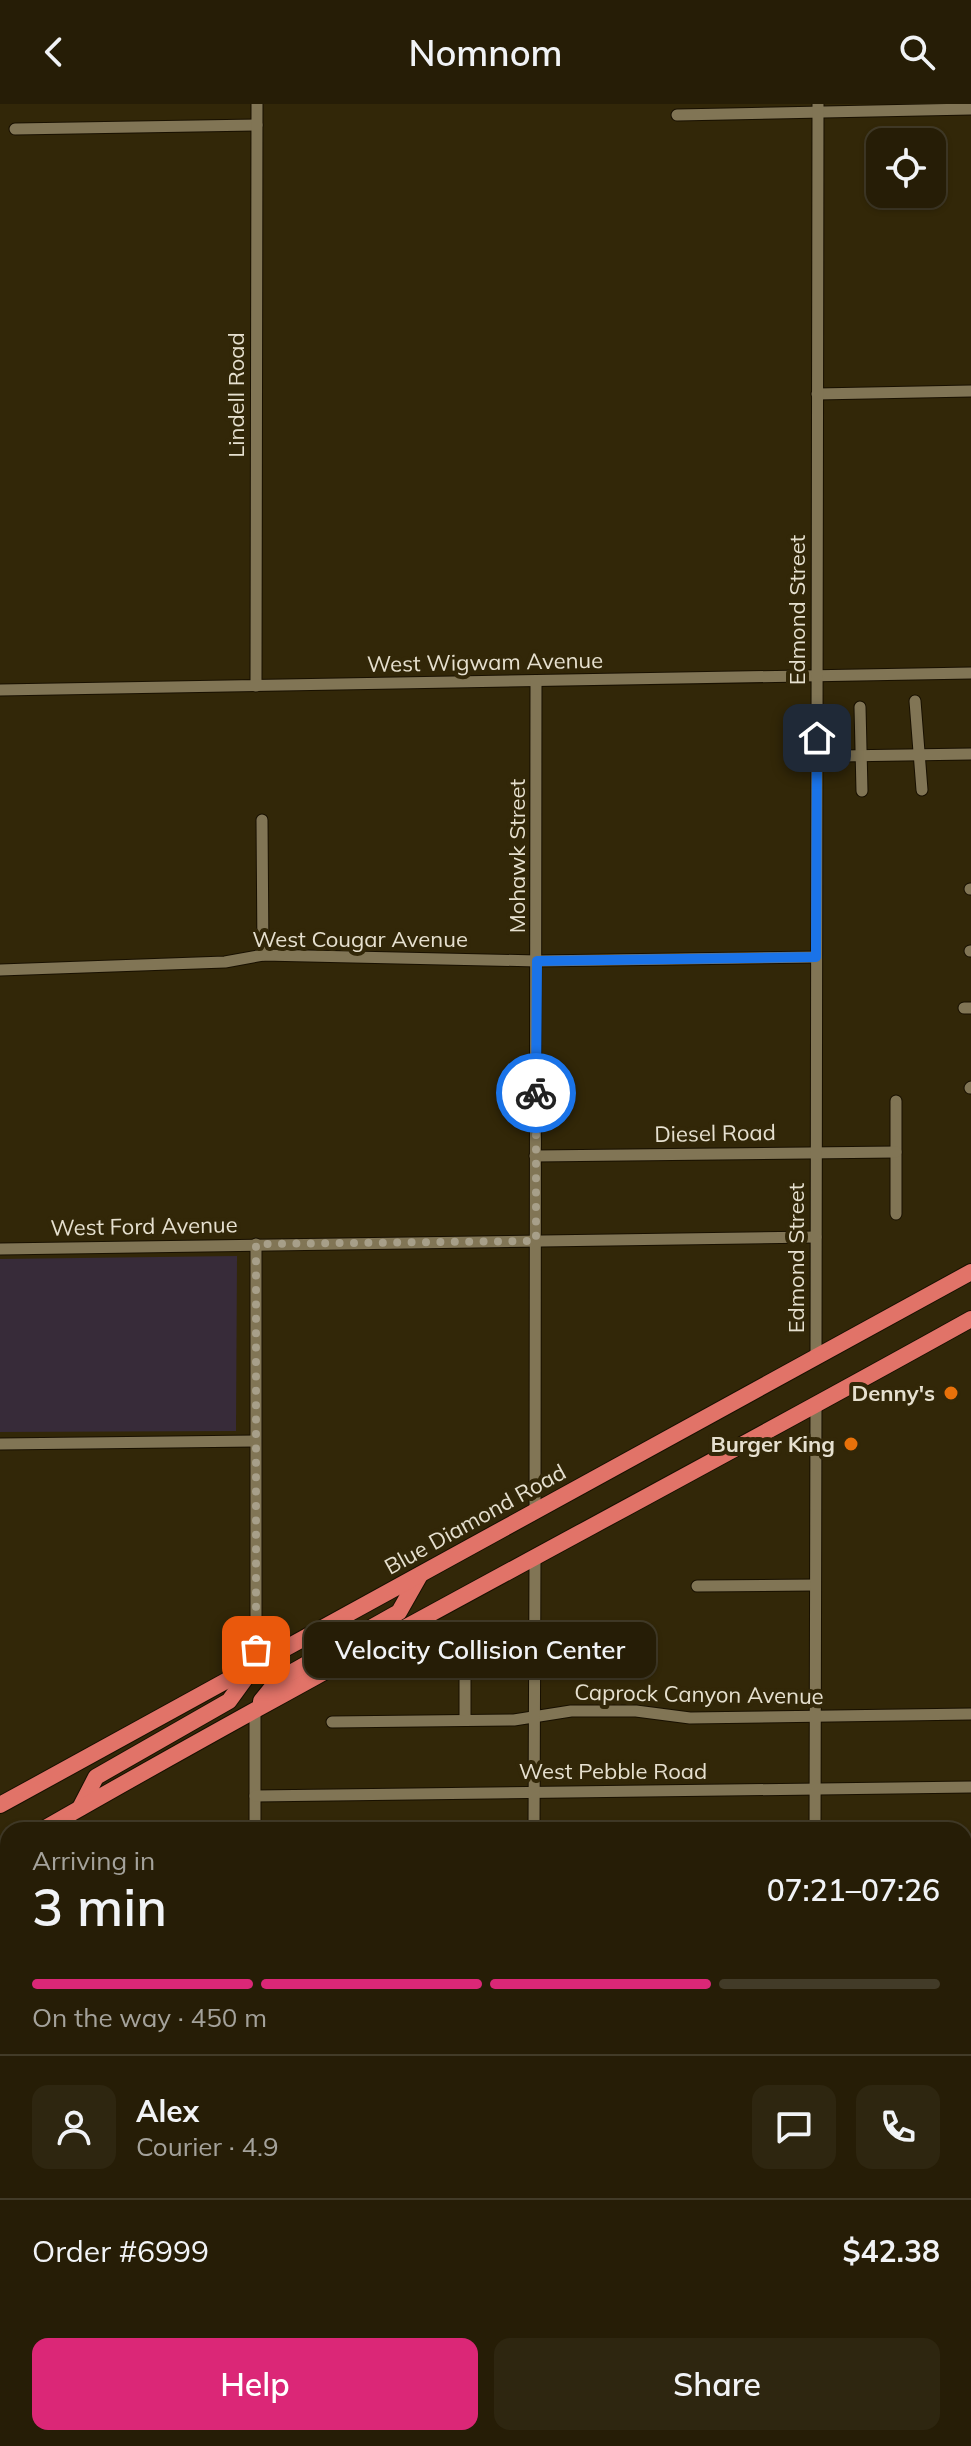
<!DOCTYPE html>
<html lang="en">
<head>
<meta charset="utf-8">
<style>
  :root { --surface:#261d06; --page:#2e2610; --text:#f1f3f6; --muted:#a4a29b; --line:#423b28; --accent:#db2777 }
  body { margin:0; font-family:Mulish,sans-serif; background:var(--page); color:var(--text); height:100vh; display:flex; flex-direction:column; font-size:30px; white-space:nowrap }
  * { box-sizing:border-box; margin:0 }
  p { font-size:26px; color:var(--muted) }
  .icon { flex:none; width:44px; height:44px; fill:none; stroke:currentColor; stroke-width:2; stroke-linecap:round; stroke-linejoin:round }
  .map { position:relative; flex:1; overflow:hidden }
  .side { position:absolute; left:0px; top:1718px; width:972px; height:624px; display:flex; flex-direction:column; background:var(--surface); border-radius:24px 24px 0 0; box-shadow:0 2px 6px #0004,0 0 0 2px var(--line) }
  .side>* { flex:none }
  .tools { position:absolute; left:866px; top:24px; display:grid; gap:16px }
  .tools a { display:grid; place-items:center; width:80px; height:80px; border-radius:16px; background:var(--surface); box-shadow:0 2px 6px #0004,0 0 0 2px var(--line); font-size:40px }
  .pin { position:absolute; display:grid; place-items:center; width:68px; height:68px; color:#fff; margin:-34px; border-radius:16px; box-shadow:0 4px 12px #0006 }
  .courier { position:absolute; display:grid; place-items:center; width:80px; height:80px; margin:-40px; border:6px solid #1a73e8; border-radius:50%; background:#fff; color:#222; box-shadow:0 2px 10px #0007 }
  .bubble { position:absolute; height:56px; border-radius:16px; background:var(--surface); box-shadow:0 2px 6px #0004,0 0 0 2px var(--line); font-size:26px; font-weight:600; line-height:56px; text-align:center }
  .summary em { font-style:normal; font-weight:600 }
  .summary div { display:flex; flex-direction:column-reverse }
  .summary { display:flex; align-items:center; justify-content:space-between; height:136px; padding:0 32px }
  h1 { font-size:52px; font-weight:600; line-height:60px }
  .bar { display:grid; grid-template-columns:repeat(4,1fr); gap:12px 8px; align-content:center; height:96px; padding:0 32px }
  .bar i { height:10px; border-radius:6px; background:var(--line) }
  .bar .active { background:var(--accent) }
  .bar p { grid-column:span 4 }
  .line { display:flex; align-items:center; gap:20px; padding:0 32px; border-top:2px solid var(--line) }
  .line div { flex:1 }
  .round { display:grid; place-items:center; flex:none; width:84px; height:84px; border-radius:16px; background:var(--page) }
  .primary-button { display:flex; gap:16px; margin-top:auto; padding:16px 32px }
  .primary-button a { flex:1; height:92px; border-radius:16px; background:var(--accent); color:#fff; font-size:32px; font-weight:600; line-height:92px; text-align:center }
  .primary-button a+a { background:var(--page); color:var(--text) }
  header { display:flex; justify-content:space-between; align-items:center; height:104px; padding:0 32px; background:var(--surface); font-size:36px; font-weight:600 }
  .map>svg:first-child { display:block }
</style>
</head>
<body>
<header><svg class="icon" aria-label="back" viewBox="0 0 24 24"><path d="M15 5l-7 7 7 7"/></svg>Nomnom<svg class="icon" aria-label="search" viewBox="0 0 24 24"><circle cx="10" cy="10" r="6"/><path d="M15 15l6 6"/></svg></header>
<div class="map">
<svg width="971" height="2342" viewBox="0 0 971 2342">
  <rect width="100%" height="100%" fill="#322708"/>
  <polygon fill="#372b39" points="237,1152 236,1327 0,1328 0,1155"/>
  <rect fill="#3b3313" x="270" y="2334" width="258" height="8"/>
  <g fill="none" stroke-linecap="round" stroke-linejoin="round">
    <g stroke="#181000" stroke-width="13">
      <g id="minor">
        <polyline points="677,11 971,5"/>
        <polyline points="15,25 257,21"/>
        <polyline points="817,290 971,287"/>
        <polyline points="256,582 257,0"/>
        <polyline points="0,586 971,569"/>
        <polyline points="915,597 922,686"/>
        <polyline points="860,603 862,687"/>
        <polyline points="840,652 971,650"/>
        <polyline points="262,716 263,851"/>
        <polyline points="970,785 971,785"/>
        <polyline points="970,847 971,847"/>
        <polyline points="0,866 225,858 263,851 537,857 816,853"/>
        <polyline points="964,904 971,904"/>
        <polyline points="970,984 971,983"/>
        <polyline points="896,997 896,1110"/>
        <polyline points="535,1052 896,1048"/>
        <polyline points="256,1140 256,1560"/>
        <polyline points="0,1145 816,1133"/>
        <polyline points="816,1253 818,0"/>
        <polyline points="0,1340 255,1337"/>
        <polyline points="535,1407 536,577"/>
        <polyline points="697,1482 815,1481"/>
        <polyline points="465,1538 465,1616"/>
        <polyline points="255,1604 255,1726"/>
        <polyline points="332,1618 514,1616 571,1607 636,1607 690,1614 971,1610"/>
        <polyline points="255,1692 971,1683"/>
        <polyline points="534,1726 535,1456"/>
        <polyline points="815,1726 816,1301"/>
        <polyline points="964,1971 971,1971"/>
        <polyline points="964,2252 971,2252"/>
        <polyline points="0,2259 8,2259"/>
        <polyline points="168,2334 168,2342"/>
        <polyline points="818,2334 818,2342"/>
        <polyline points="256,2342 256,2334"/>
        <polyline points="539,2342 539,2334"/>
      </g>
    </g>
    <g stroke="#181000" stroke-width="18">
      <g id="highway">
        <polyline points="261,1597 278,1576 399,1508 420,1471"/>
        <polyline points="0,1701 971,1168"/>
        <polyline points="80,1704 96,1673 229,1597 253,1564"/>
        <path d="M42 1726C349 1550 662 1387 971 1215"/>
        <polyline points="0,1750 8,1746"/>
      </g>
    </g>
    <use href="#minor" stroke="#817555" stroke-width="11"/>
    <use href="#highway" stroke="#e17368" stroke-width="16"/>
  </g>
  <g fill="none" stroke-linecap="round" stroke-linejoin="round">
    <polyline stroke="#a79f89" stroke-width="8" stroke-dasharray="0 14.4" points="256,1546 256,1140 536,1137 536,989"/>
    <polyline stroke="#1a73e8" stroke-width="10" points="536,989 537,857 816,853 817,634"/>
  </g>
  <g fill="#e8710a" stroke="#322708" stroke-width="3">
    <circle cx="951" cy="1289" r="8"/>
    <circle cx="851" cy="1340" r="8"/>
  </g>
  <g text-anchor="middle" stroke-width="8" stroke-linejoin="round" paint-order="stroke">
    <g font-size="22" fill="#e6e0cf" stroke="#322708">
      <text transform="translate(236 291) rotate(-90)" y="8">Lindell Road</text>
      <text transform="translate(797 506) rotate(-90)" y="8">Edmond Street</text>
      <text transform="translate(485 558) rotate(-1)" y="8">West Wigwam Avenue</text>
      <text transform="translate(517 752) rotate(-90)" y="8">Mohawk Street</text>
      <text x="360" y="843">West Cougar Avenue</text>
      <text transform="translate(715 1029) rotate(-1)" y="8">Diesel Road</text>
      <text transform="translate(144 1122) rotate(-1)" y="8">West Ford Avenue</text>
      <text transform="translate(796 1154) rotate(-90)" y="8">Edmond Street</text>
      <text transform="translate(475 1415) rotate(-29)" y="8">Blue Diamond Road</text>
      <text transform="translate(699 1590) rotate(1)" y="8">Caprock Canyon Avenue</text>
      <text x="613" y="1675">West Pebble Road</text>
    </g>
    <g font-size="22" font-weight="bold" fill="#e6e0cf" stroke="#322708" text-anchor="end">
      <text x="935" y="1297">Denny's</text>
      <text x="835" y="1348">Burger King</text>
    </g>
  </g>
</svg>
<div class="tools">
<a><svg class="icon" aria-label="locate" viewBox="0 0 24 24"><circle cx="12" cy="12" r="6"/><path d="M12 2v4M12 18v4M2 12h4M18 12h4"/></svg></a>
</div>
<div class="pin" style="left:256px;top:1546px;background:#ea580c"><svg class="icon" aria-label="bag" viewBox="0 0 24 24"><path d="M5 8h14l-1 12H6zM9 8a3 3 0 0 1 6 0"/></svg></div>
<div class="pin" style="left:817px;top:634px;background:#1f2937"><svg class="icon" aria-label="home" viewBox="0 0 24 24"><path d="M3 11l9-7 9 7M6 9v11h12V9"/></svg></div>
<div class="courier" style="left:536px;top:989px"><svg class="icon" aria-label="bike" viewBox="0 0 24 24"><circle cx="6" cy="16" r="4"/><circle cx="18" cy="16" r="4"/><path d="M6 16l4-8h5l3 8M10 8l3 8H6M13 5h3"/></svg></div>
<div class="bubble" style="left:304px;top:1518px;width:352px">Velocity Collision Center</div>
<section class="side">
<div class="summary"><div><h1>3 min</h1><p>Arriving in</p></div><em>07:21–07:26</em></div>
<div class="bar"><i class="active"></i><i class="active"></i><i class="active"></i><i></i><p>On the way · 450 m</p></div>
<div class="line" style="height:144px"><a class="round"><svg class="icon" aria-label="person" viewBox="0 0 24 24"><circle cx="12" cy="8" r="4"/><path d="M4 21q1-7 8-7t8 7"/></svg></a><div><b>Alex</b><p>Courier · 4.9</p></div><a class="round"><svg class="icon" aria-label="chat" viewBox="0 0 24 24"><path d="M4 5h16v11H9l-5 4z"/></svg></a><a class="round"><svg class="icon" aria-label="phone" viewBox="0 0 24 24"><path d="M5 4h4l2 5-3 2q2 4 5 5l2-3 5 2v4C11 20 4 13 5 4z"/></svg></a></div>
<div class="line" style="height:104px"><div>Order #6999</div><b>$42.38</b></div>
<div class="primary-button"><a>Help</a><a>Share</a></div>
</section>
</div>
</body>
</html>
